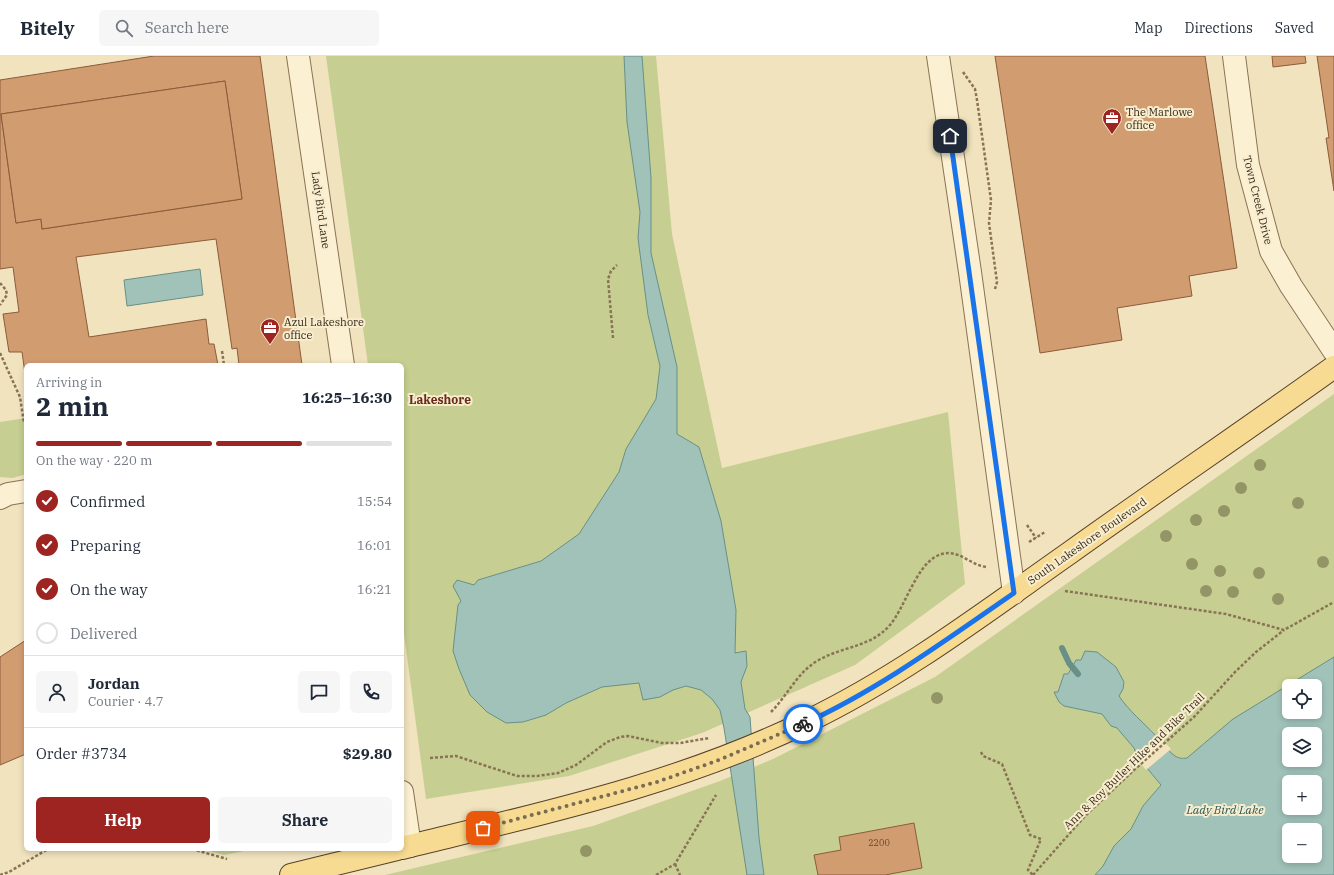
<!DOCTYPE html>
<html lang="en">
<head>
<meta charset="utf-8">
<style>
  :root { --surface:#fff; --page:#f6f6f7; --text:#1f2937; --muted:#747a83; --line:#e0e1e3; --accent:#9d2421 }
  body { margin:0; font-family:"IBM Plex Serif",serif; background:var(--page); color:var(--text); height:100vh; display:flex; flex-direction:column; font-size:15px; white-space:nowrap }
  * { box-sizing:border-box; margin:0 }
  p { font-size:13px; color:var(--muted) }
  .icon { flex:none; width:22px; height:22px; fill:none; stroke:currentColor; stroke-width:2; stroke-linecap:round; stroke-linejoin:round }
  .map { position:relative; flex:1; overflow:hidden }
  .drawer { position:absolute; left:24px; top:307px; width:380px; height:488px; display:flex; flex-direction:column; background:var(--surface); border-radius:6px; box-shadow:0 2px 6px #0003 }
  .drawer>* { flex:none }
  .tools { position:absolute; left:1282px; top:623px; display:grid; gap:8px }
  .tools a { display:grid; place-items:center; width:40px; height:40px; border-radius:6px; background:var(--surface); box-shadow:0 2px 6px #0003; font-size:20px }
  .pin { position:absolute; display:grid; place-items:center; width:34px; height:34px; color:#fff; margin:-17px; border-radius:8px; box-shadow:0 2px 6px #0006 }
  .courier { position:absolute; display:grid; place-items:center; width:40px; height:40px; margin:-20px; border:3px solid #1a73e8; border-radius:50%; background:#fff; color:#222; box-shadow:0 1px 5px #0007 }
  .summary em { font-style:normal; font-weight:800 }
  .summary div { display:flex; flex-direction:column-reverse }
  .summary { display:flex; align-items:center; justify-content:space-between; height:68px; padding:0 12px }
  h1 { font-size:26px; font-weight:800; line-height:30px }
  .bar { display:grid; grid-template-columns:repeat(4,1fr); gap:6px 4px; align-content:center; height:48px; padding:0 12px }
  .bar i { height:5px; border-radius:3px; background:var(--line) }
  .bar .selected { background:var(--accent) }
  .bar p { grid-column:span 4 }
  .line { display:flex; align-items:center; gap:10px; padding:0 12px; border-top:1px solid var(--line) }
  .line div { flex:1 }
  .round { display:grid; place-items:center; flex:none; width:42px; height:42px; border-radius:6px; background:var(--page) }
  ol { padding:0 12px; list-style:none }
  li { display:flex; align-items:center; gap:12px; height:44px }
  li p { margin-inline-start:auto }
  li .icon { padding:4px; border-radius:50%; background:var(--accent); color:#fff; stroke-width:4 }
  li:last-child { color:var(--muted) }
  li i { width:22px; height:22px; border:2px solid var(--line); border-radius:50% }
  .primary-button { display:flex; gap:8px; margin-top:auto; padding:8px 12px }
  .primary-button a { flex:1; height:46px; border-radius:6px; background:var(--accent); color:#fff; font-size:16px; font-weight:800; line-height:46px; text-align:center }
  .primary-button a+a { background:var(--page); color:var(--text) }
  header { display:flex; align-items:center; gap:24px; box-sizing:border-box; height:56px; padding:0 20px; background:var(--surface); border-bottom:1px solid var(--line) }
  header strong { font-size:19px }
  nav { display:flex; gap:22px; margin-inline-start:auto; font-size:14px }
  .search { width:280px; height:36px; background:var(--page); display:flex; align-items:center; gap:10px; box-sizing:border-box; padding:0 14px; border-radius:6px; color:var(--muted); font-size:15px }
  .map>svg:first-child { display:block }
</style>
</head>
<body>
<header>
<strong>Bitely</strong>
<div class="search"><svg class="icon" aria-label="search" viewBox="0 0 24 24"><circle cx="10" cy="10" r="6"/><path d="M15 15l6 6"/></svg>Search here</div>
<nav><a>Map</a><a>Directions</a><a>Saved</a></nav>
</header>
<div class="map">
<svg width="1334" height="819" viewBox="0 0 1334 819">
  <rect width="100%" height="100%" fill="#f1e3be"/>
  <g fill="#c6cf91">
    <polygon points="326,0 656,0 672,178 722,412 948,356 965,528 855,609 702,677 569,720 426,743 402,563 402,309 368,309"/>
    <polygon points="1334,338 1334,622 1315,630 1289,630 1139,819 385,819 593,770 720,725 773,703 935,621"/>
    <polygon points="26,362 26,418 13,422 0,421 0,366"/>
    <polygon points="202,793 254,793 224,799"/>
  </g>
  <g fill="#a1c2b9" stroke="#689087" fill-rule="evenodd">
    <polygon points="624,0 642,0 651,122 651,197 677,311 677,378 699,391 721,465 736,554 735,597 746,595 747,610 741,626 745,653 750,661 759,782 764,819 747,819 724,672 720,654 712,643 701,634 686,630 673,634 660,641 643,644 639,627 602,631 566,647 546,659 523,666 506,667 487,656 470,639 459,613 453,595 458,549 461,545 453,530 457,524 474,529 478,524 541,505 579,478 619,416 626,393 656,343 660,310 648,259 638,182 640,156 627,66"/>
    <polygon points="200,213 203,239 127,250 124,224"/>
    <path d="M1085 595 1097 596 1116 611 1124 626 1123 633 1119 640C1129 655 1143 666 1155 679 1162 685 1167 695 1175 700 1178 702 1182 703 1187 702L1233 663 1334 601V819H1095L1103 810 1114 790 1131 773 1143 750 1161 729 1137 700 1134 692 1117 672 1111 670 1102 658 1064 650 1059 646 1054 636H1058L1064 618H1068L1076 604H1081ZM1289 630H1315V656H1289ZM1289 678H1315V704H1289ZM1289 726H1315V752H1289ZM1289 774H1315V800H1289Z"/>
  </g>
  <polygon fill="#f1e3be" points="1160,681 1171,693 1146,714 1135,701"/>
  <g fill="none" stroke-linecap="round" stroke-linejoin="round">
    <polyline stroke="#689087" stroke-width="6" points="1062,592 1069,607 1078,618"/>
  </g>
  <g fill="#d29c71" stroke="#8b5c3a" fill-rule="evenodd">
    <path d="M154 0H260L302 309H239L237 292 232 293 216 183 76 201 89 281 206 263 209 288H214L218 309H26V325L22 296H9L3 258 19 256 13 211 0 213V24ZM225 25 242 143 42 173 41 163 16 167 1 58Z"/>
    <polygon points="995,0 1205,0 1237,212 1189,220 1192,240 1117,252 1122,284 1040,297"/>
    <polygon points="1272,0 1305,0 1306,7 1273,11"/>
    <polygon points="1317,0 1334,0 1334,135 1326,82 1329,82"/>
    <polygon points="225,25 242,143 42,173 41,163 16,167 1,58"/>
    <polygon points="26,584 26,698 0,709 0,601"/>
    <polygon points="914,767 922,812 885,819 818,819 814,799 841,794 839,781"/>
  </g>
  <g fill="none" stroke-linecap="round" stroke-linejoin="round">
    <g stroke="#8a7355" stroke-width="24">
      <g id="minor">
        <polyline points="298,0 343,309"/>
        <polyline points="938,0 970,216 1014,537"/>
        <polyline points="1234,0 1248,109 1271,195 1291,230 1334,295"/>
        <polyline points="0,442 8,438 26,435"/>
        <polyline points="402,736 410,790"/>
      </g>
    </g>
    <g stroke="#57412a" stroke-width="24">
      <g id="major">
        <path d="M402 792C540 758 680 728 808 665 901 620 984 557 1068 498 1156 435 1246 374 1334 311"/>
        <polyline points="291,819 397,793"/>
      </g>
    </g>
    <g stroke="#8a7355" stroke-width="2.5" stroke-dasharray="3 2" stroke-linecap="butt">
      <polyline points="963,16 975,33 977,44 991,144 989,167 997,226 995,233"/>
      <polyline points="0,227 6,234 7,239 0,249"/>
      <polyline points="613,282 608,223 611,215 617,209"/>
      <polyline points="222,295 224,309"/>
      <polyline points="0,297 20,341 24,367 26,367"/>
      <polyline points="1027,469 1036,482"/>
      <polyline points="1029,486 1045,476"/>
      <polyline points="1065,535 1226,558 1284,574 1334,546"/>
      <path d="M771 656C787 640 797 617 817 605 842 590 870 592 890 569 905 551 915 513 935 501 956 489 967 508 986 511"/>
      <polyline points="981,696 983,700 1002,708 1030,779 1041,783 1028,814 1033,819"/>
      <polyline points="430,702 456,700 517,720 537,720 558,717 576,709 607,686 620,681 628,680 662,687 680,687 709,682"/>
      <polyline points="192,793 227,803"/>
      <polyline points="675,808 680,819"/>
      <polyline points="0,819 9,816 48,793"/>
      <polyline points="656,819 675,808 716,739"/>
      <polyline points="1033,819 1086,759 1134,714 1194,661 1235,616 1256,596 1284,574"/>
    </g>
    <use href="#minor" stroke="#fbf0d1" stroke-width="22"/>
    <use href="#major" stroke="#f7db92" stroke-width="22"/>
  </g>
  <g fill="#949567">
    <circle cx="1260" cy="409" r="6"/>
    <circle cx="1241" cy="432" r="6"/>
    <circle cx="1298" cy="447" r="6"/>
    <circle cx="1224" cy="455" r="6"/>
    <circle cx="1196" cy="464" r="6"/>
    <circle cx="1166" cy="480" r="6"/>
    <circle cx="1323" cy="506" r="6"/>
    <circle cx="1192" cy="508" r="6"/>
    <circle cx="1220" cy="515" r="6"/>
    <circle cx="1259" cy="517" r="6"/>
    <circle cx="1206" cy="535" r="6"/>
    <circle cx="1233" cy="536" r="6"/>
    <circle cx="1278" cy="543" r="6"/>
    <circle cx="937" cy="642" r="6"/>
    <circle cx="586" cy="795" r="6"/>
  </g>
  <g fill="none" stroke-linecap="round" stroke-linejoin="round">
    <polyline stroke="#796b54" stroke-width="4" stroke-dasharray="0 7.2" points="483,772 657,726 719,704 803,668"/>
    <path stroke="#1a73e8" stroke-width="5" d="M803 668C878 634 946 584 1014 537L950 80"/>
  </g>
  <defs>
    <g id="office-pin" transform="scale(1)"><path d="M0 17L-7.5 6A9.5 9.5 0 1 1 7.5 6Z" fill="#9d2421" stroke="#f8edce"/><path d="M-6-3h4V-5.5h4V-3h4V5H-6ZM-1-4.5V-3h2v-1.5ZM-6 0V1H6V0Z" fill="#fff"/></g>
  </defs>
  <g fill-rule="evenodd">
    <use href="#office-pin" x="1112" y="62"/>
    <use href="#office-pin" x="270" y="272"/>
  </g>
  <g text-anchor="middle" stroke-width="4" stroke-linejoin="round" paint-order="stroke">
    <g font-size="9" fill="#5e4630">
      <text x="879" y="790">2200</text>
    </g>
    <g font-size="11" fill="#382a1b" stroke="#f8edce" text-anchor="start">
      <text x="1126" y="60">The Marlowe<tspan x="1126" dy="13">office</tspan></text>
      <text x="284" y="270">Azul Lakeshore<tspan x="284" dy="13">office</tspan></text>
    </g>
    <g font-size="11" fill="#382a1b" stroke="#f8edce">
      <text transform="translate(1258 144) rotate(76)" y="4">Town Creek Drive</text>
      <text transform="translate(321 154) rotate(82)" y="4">Lady Bird Lane</text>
      <text transform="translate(1087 485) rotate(-35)" y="4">South Lakeshore Boulevard</text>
      <text transform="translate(1134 705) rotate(-44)" y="4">Ann &amp; Roy Butler Hike and Bike Trail</text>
    </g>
    <g font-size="12" font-weight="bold" fill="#682b18" stroke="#f8edce">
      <text x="440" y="348">Lakeshore</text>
    </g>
    <g font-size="12" font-style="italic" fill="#295958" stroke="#f8edce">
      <text x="1225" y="758">Lady Bird Lake</text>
    </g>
  </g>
</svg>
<div class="tools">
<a><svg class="icon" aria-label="locate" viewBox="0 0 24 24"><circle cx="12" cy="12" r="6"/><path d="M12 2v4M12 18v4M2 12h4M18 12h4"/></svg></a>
<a><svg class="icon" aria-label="layers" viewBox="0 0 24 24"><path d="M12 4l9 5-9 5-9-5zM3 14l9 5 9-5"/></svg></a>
<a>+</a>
<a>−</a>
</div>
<div class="pin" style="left:483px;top:772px;background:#ea580c"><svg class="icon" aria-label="bag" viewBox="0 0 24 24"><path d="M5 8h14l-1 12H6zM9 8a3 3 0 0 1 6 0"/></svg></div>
<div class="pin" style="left:950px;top:80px;background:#1f2937"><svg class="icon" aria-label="home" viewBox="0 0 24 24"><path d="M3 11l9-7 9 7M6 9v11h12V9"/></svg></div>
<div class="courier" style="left:803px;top:668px"><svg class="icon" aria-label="bike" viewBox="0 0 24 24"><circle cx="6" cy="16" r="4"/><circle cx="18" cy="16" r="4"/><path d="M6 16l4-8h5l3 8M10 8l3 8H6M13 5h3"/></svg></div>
<section class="drawer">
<div class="summary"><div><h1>2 min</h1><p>Arriving in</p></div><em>16:25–16:30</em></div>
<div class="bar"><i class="selected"></i><i class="selected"></i><i class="selected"></i><i></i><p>On the way · 220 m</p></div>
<ol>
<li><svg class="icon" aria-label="check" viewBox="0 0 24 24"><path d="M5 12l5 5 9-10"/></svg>Confirmed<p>15:54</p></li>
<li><svg class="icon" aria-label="check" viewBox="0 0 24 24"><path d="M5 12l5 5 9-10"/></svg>Preparing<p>16:01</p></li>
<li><svg class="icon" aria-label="check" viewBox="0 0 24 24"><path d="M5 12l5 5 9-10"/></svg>On the way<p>16:21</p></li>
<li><i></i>Delivered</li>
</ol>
<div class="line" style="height:72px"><a class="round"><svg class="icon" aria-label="person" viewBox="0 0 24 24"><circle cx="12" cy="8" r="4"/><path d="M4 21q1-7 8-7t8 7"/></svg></a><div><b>Jordan</b><p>Courier · 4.7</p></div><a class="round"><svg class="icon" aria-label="chat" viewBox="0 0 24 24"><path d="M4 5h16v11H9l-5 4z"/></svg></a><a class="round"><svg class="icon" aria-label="phone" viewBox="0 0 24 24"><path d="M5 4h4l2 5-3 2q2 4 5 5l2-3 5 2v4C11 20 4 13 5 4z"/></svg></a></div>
<div class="line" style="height:52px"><div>Order #3734</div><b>$29.80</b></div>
<div class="primary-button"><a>Help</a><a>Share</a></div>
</section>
</div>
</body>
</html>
